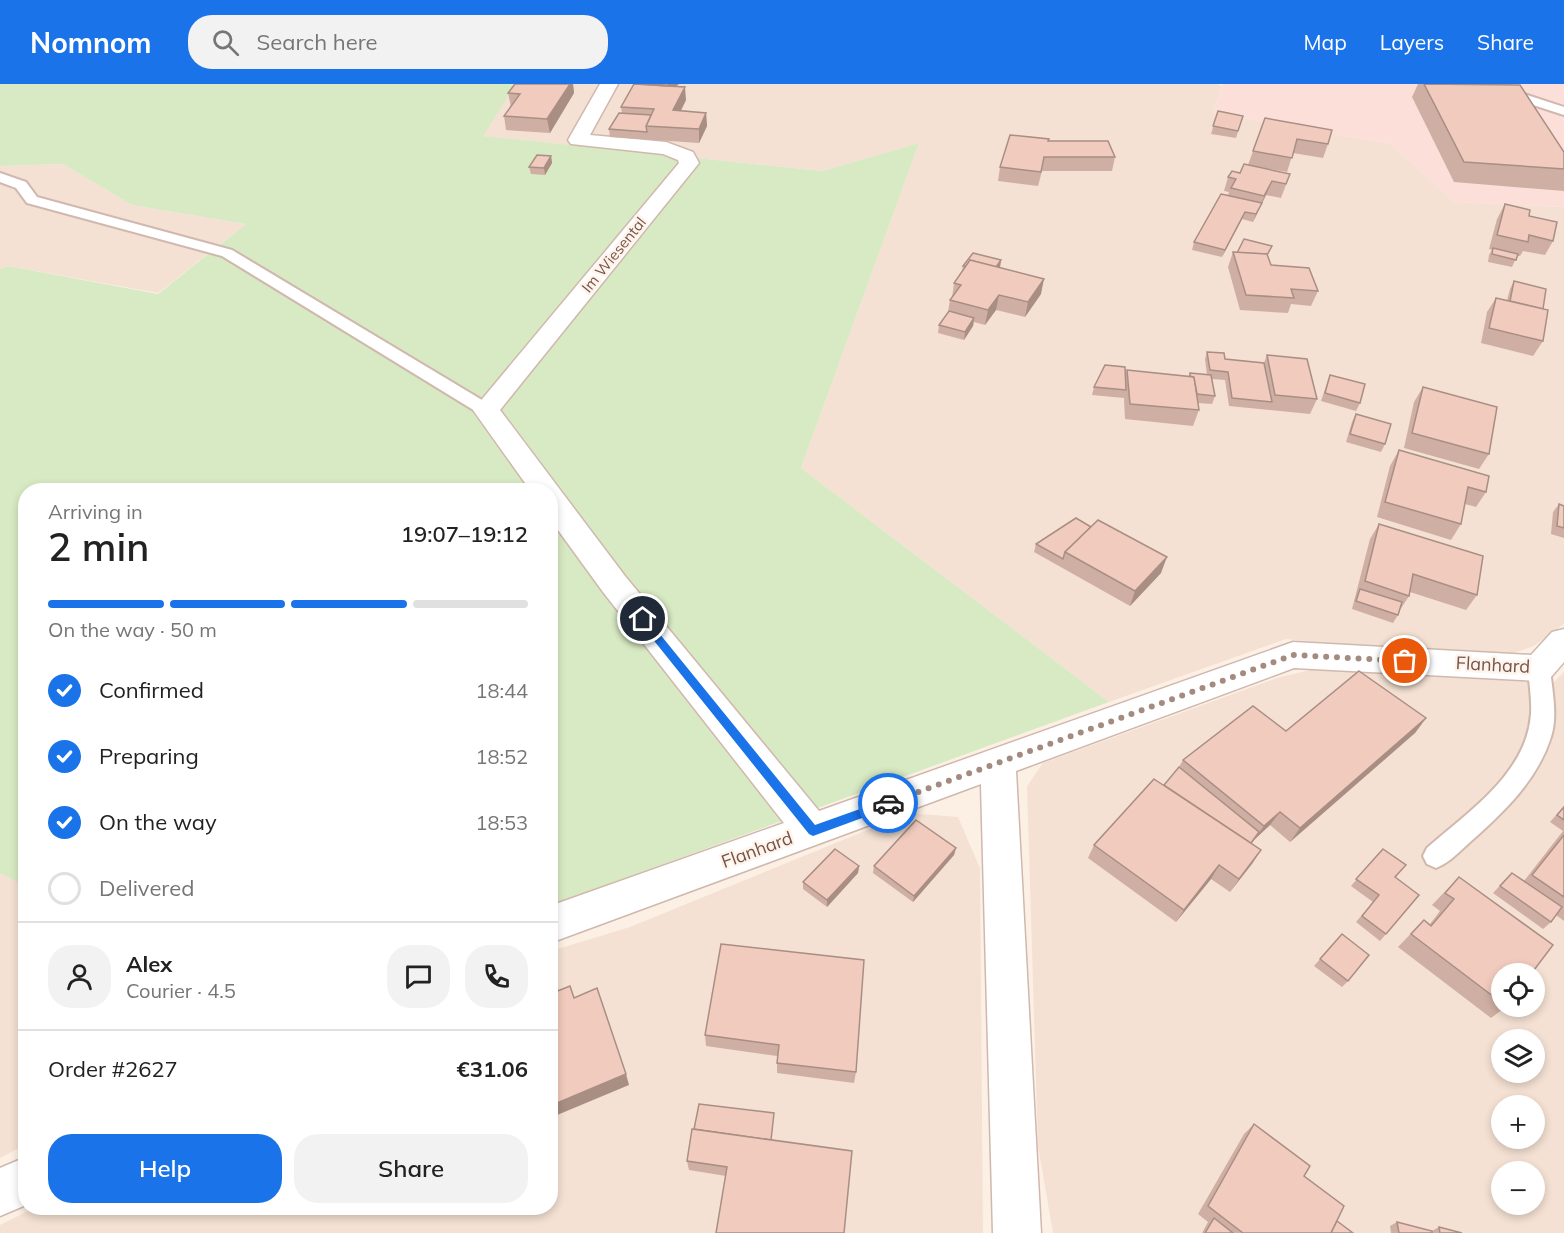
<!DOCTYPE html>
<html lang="en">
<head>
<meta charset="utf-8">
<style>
  :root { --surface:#fff; --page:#f2f2f2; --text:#222; --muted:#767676; --line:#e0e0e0; --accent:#1a73e8 }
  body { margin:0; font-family:Mulish,sans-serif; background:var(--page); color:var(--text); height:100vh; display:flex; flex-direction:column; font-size:22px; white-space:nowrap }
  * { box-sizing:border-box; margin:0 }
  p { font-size:20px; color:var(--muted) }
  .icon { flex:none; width:33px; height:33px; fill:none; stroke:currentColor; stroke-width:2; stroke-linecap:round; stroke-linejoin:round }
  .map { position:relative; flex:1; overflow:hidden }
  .side { position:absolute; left:18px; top:399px; width:540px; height:732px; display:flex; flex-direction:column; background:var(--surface); border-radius:24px; box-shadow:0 3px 9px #0003 }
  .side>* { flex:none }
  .controls { position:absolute; left:1491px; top:879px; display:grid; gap:12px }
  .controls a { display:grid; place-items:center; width:54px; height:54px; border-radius:50%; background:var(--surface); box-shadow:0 3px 9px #0003; font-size:30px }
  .pin { position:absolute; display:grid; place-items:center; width:51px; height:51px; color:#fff; margin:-26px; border:3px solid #fff; border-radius:50%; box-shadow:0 2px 6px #0007 }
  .courier { position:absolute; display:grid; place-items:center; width:60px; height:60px; margin:-30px; border:4px solid #1a73e8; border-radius:50%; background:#fff; color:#222; box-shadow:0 2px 8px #0007 }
  .head em { font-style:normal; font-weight:600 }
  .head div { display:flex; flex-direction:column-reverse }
  .head { display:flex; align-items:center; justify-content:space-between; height:102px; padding:0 30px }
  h1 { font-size:39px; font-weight:600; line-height:45px }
  .bar { display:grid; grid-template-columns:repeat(4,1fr); gap:9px 6px; align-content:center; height:72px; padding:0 30px }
  .bar i { height:8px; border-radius:4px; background:var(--line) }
  .bar .selected { background:var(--accent) }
  .bar p { grid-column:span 4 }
  .line { display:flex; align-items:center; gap:15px; padding:0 30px; border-top:2px solid var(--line) }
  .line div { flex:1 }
  .round { display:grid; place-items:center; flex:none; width:63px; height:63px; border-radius:24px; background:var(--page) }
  ol { padding:0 30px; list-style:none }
  li { display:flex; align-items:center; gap:18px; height:66px }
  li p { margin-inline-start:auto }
  li .icon { padding:6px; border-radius:50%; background:var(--accent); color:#fff; stroke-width:4 }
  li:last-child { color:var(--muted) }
  li i { width:33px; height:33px; border:3px solid var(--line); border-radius:50% }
  .action { display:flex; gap:12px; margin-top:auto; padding:12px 30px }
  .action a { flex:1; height:69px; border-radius:24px; background:var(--accent); color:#fff; font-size:24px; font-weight:600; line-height:69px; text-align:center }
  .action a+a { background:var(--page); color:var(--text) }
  header { display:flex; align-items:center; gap:36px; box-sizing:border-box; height:84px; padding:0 30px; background:var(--accent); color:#fff }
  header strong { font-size:28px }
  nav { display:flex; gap:33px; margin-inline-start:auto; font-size:21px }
  .search { width:420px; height:54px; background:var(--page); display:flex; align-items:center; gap:15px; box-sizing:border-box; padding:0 21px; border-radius:24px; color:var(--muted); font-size:22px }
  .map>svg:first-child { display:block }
</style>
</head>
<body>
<header>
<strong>Nomnom</strong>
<div class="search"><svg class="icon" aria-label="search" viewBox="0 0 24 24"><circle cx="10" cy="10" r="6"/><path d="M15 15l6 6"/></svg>Search here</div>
<nav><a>Map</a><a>Layers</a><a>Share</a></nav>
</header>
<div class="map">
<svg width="1564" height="1149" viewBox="0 0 1564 1149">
  <rect width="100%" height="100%" fill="#fcf0e5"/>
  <g fill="#f4e1d3" fill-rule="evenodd">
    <polygon points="516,0 1217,0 1222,2 1213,29 1391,60 1454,118 1564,123 1564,540 1534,562 1500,574 1453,573 1286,555 1109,618 801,384 919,59 822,87 482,52"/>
    <polygon points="63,80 132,121 246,140 158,209 8,182 0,185 0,82"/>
    <path d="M1368 582 1552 600 1564 588V1149H1053L1038 1062 1027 702 1043 679 1277 594 1318 584ZM1502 890H1534V922H1502ZM1502 956H1534V988H1502ZM1502 1022H1534V1054H1502ZM1502 1088H1534V1120H1502Z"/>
    <polygon points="909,729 958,733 980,784 983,1149 0,1149 0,1141 34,1124 550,1124 551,867 630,843"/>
    <polygon points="0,789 26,802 25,1061 0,1074"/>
  </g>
  <polygon fill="#fcdfd9" points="1223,0 1564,0 1564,123 1454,118 1391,60 1213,29"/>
  <polygon fill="#d8eac3" points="0,0 516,0 483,52 822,87 919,59 801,384 1109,618 551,821 550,406 26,406 25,802 0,789 0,185 8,182 158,210 246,140 132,121 63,80 0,82"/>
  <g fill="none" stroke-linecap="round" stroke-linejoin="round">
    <g stroke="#d0b8ae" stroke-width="4">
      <g id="lane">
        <polygon points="1500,2 1564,23 1564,31 1496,9 1494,6 1496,3"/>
        <polygon points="0,89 26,98 37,113 232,166 492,322 495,326 492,330 480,330 222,172 27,119 16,104 0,98"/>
        <path d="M1539 575 1547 578 1550 584C1552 607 1558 631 1551 653 1537 697 1503 729 1469 759 1459 768 1449 779 1436 784L1427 780 1423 772 1427 764C1468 728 1527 689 1531 630 1532 615 1529 599 1528 584L1531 578Z"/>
      </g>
    </g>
    <g stroke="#d0b8ae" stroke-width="3">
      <g id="street">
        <polygon points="600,0 618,0 590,51 666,58 693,68 699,79 500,326 625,492 819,727 1293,558 1531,571 1552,548 1564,545 1564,578 1551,593 1539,597 1294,584 1016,687 1041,1149 993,1149 981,700 550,859 550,822 784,739 603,508 550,435 550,406 530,406 473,326 679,79 678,76 663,70 571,60 568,56"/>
        <polygon points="26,1073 26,1121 0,1132 0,1084"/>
      </g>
    </g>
    <use href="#lane" fill="#fff" fill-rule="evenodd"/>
    <use href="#street" fill="#fff" fill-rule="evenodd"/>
  </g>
  <g fill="#cfafa3">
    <polygon points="515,0 573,0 574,9 550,49 506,46 504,32 511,23 508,9"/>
    <polygon points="679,0 676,2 686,16 681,27 706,29 707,42 699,59 610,53 609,45 622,29 621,23"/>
    <polygon points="1418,0 1511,0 1564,68 1564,107 1454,98 1412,13"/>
    <polygon points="1218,27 1243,32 1236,54 1211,50"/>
    <polygon points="1265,34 1328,60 1323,74 1293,69 1287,88 1248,81"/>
    <polygon points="1048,57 1115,73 1112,87 1042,87 1038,102 998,97 1000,83"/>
    <polygon points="551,72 552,79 545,91 531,90 529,83"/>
    <polygon points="1240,89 1290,90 1281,114 1266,111 1253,138 1242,135 1222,173 1192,166 1194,158 1228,111 1229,108 1224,107 1228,93"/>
    <polygon points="1505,120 1529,132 1553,157 1545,171 1523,167 1520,172 1517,172 1512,183 1488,178 1489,171 1492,166 1489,165 1497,135"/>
    <polygon points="1233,168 1267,172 1271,181 1318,207 1311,222 1291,220 1288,229 1240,226 1228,183"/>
    <polygon points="1001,176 1000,184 1041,210 1025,233 996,226 985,241 974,238 973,242 964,256 938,249 939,241 948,228 950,216 952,214 954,199 962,187 963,182"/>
    <polygon points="1514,197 1543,225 1543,257 1533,272 1481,259 1487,228 1496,214 1507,216 1510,205"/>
    <polygon points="1207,268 1225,275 1264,279 1267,271 1317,315 1310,330 1229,322 1225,296 1212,295 1215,312 1212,320 1198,319 1199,326 1193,342 1125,335 1124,314 1092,311 1094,303 1125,293 1127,286 1189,292 1190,289 1207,291 1205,275"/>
    <polygon points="1330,291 1360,319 1356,327 1321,317 1327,299"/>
    <polygon points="1423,303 1489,370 1479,385 1404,364 1414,318"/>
    <polygon points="1356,330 1385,360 1381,368 1346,358 1352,338"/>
    <polygon points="1399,366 1486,408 1476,423 1465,420 1461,440 1451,456 1377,433 1390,382"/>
    <polygon points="1559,420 1564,422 1564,454 1551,450 1553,428"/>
    <polygon points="1379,440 1477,511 1466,526 1410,508 1409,512 1400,526 1398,531 1393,539 1352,525 1370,455"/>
    <polygon points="1036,460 1161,489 1130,522 1034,468"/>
    <polygon points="1426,634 1415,649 1290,758 1270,741 1255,755 1251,760 1261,766 1230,808 1211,795 1176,838 1088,774 1094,761 1164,701 1179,683 1183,676 1286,647"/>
    <polygon points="1564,722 1564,837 1556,831 1551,838 1543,845 1493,809 1512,789 1524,797 1563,747 1550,738"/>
    <polygon points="956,764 954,771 913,818 873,789 874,782"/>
    <polygon points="1383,765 1395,793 1386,850 1380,857 1356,838 1373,818 1351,802"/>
    <polygon points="859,782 858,789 827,823 803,805 803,798"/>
    <polygon points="1459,793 1502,890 1502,922 1507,922 1491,934 1398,863 1424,836 1430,840 1440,827 1432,821"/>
    <polygon points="1342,850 1348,897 1342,903 1314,882"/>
    <polygon points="721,860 856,988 854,999 777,989 777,972 706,962 705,951"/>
    <polygon points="774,1029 771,1056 726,1092 689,1086 687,1077"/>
    <polygon points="1254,1040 1304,1092 1337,1137 1353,1149 1202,1149 1208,1138 1198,1130 1244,1050"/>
    <polygon points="1397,1138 1432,1147 1439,1143 1462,1149 1391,1149 1390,1142"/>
  </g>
  <g fill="#a98e84">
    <polygon points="570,0 573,0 574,9 550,49 547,35"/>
    <polygon points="670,0 679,0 663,13 662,6"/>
    <polygon points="685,3 686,16 674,40 673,26"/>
    <polygon points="706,29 707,42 699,59 699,45"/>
    <polygon points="551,72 552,79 545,91 544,84"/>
    <polygon points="1272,97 1266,111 1253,138 1256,130"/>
    <polygon points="1245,128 1242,135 1222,173 1225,166"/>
    <polygon points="1001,176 1000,183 990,197 991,189"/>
    <polygon points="1044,195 1041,210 1025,233 1028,218"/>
    <polygon points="999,211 996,226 985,241 988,226"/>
    <polygon points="974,234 973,242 964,256 965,248"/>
    <polygon points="1167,473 1161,489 1130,522 1135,507"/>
    <polygon points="1426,634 1415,649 1290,758 1300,744"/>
    <polygon points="1280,728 1270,741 1255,755 1241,772 1264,742"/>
    <polygon points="956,764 954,771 913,818 914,812"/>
    <polygon points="1261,766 1252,780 1230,808 1239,795"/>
    <polygon points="1219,781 1211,795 1176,838 1184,826"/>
    <polygon points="859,782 858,789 827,823 827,816"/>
    <polygon points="626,990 629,1001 550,1034 550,1022"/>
  </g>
  <g fill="#f1cbbd" stroke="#a98e84" stroke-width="1.5">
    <polygon points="515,0 570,0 547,35 504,32 520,10 508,9"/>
    <polygon points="634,0 685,3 673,26 706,29 699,45 646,42 654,25 621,23"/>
    <polygon points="640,0 670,0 668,2"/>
    <polygon points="1424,0 1520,1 1564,68 1564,85 1464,78"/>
    <polygon points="1218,27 1243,32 1238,47 1213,42"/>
    <polygon points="619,29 651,31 646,42 647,48 609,45"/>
    <polygon points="1265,34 1332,46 1328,60 1297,55 1292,74 1253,67"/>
    <polygon points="1010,51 1049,55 1048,57 1108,57 1115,73 1044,73 1041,88 1000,83"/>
    <polygon points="537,71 551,72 544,84 529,83"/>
    <polygon points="1244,80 1290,90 1286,100 1272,97 1264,112 1231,104 1236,95 1228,93 1232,87 1240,89"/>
    <polygon points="1221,110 1262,119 1256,130 1245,128 1225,166 1194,158"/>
    <polygon points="1505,120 1530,126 1529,132 1557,138 1553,157 1529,151 1528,158 1497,151"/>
    <polygon points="1244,155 1272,162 1267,171 1267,170 1237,169"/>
    <polygon points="1493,164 1518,170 1516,176 1492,170"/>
    <polygon points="1233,168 1267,170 1271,181 1309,184 1318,207 1291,205 1294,214 1246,211"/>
    <polygon points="973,169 1001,176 996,183 970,176 966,182 963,182"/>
    <polygon points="970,176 1044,195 1028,218 999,211 988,226 950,216 961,201 954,199"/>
    <polygon points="1514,197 1546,205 1543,225 1510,217"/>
    <polygon points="1496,214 1548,226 1543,257 1489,244"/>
    <polygon points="949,227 974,234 965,248 939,241"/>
    <polygon points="1207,268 1224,269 1225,275 1264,279 1272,318 1232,314 1228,288 1210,286"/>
    <polygon points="1267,271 1307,275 1317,315 1275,311"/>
    <polygon points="1105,281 1125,283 1126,306 1094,303"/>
    <polygon points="1127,286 1194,293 1199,326 1130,320"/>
    <polygon points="1190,289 1211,291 1215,312 1197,310 1194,293 1190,292"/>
    <polygon points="1330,291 1365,300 1360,319 1325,309"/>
    <polygon points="1423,303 1497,323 1489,370 1412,349"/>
    <polygon points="1356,330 1391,340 1385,360 1350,350"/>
    <polygon points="1399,366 1489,392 1486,408 1468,403 1461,440 1385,418"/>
    <polygon points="1559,420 1564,422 1564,444 1557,442"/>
    <polygon points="1076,434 1091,443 1065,468 1063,475 1036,460"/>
    <polygon points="1098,436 1167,473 1135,507 1065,468"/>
    <polygon points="1379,440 1483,472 1477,511 1413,490 1409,512 1365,497"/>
    <polygon points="1360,505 1402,518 1398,531 1356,517"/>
    <polygon points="1359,587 1426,634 1300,744 1280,728 1264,742 1183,676 1253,622 1286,647"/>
    <polygon points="1179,683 1259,748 1251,759 1164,701"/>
    <polygon points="1154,695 1261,766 1239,795 1219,781 1184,826 1094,761"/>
    <polygon points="1564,723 1564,736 1557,731"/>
    <polygon points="916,736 956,764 914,812 874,782"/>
    <polygon points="1564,751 1564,813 1532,791"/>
    <polygon points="835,765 859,782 827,816 803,798"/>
    <polygon points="1383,765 1406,781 1395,793 1419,811 1386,850 1362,832 1379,811 1356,795"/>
    <polygon points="1512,789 1562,823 1551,838 1500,802"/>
    <polygon points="1459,793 1553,861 1531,890 1502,890 1502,919 1411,850 1424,836 1431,842 1454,815 1445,809"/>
    <polygon points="1342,850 1369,871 1348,897 1320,875"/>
    <polygon points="721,860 864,876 856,988 777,979 779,961 705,951"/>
    <polygon points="570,902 574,914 597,904 626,990 550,1022 550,910"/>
    <polygon points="699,1020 774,1029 771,1056 694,1045"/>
    <polygon points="1254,1040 1310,1082 1304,1092 1344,1122 1331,1149 1243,1149 1208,1122"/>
    <polygon points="692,1045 852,1067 844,1149 716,1149 727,1083 687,1077"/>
    <polygon points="1214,1134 1233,1149 1205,1149"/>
    <polygon points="1337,1137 1353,1149 1331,1149"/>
    <polygon points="1397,1138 1432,1147 1432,1149 1399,1149"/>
    <polygon points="1439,1143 1462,1149 1440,1149"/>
  </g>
  <polygon fill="#1a73e8" points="643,532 646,533 815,741 888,715 892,716 892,723 813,752 809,750 639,538 638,535"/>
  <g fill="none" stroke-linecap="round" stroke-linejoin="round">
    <polyline stroke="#a48b80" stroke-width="6" stroke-dasharray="0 10.8" points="888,719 1293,571 1405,577"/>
  </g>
  <g text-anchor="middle" stroke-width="5" stroke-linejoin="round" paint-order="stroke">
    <g font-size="15" fill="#75544a" stroke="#fff4eb">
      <text transform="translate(614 171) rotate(-51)" y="5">Im Wiesental</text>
    </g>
    <g font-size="18" fill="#75544a" stroke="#fff4eb">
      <text transform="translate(1493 581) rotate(3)" y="6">Flanhard</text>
      <text transform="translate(757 766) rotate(-20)" y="6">Flanhard</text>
    </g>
  </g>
</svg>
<div class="controls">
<a><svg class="icon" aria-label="locate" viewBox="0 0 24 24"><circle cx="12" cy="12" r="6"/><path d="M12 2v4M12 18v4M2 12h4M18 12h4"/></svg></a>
<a><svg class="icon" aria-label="layers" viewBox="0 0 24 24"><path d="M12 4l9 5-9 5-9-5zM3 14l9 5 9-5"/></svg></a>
<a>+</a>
<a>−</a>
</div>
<div class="pin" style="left:1405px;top:577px;background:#ea580c"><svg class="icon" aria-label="bag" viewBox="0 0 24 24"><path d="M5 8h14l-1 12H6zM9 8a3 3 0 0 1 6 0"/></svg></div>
<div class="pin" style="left:643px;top:535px;background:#1f2937"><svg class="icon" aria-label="home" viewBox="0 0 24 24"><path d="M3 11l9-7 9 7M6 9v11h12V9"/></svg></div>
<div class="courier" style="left:888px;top:719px"><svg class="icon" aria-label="car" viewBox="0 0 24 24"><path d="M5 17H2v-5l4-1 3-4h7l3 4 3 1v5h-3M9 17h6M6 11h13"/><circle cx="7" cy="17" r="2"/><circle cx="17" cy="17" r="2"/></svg></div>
<section class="side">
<div class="head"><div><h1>2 min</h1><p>Arriving in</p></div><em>19:07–19:12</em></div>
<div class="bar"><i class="selected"></i><i class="selected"></i><i class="selected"></i><i></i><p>On the way · 50 m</p></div>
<ol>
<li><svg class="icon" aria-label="check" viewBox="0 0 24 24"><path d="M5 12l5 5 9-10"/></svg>Confirmed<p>18:44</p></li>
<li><svg class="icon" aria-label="check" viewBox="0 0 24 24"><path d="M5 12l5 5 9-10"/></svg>Preparing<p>18:52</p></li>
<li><svg class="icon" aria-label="check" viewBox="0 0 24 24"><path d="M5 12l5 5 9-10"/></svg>On the way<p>18:53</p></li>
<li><i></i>Delivered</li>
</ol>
<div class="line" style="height:108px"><a class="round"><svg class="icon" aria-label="person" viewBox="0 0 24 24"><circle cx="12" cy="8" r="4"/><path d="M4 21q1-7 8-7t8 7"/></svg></a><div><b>Alex</b><p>Courier · 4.5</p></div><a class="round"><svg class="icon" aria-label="chat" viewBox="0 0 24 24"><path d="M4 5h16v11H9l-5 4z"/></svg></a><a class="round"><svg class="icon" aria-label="phone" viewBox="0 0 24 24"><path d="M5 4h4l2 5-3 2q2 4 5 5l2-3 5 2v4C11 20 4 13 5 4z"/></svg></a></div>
<div class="line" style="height:78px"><div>Order #2627</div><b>€31.06</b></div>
<div class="action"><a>Help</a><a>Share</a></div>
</section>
</div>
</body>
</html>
